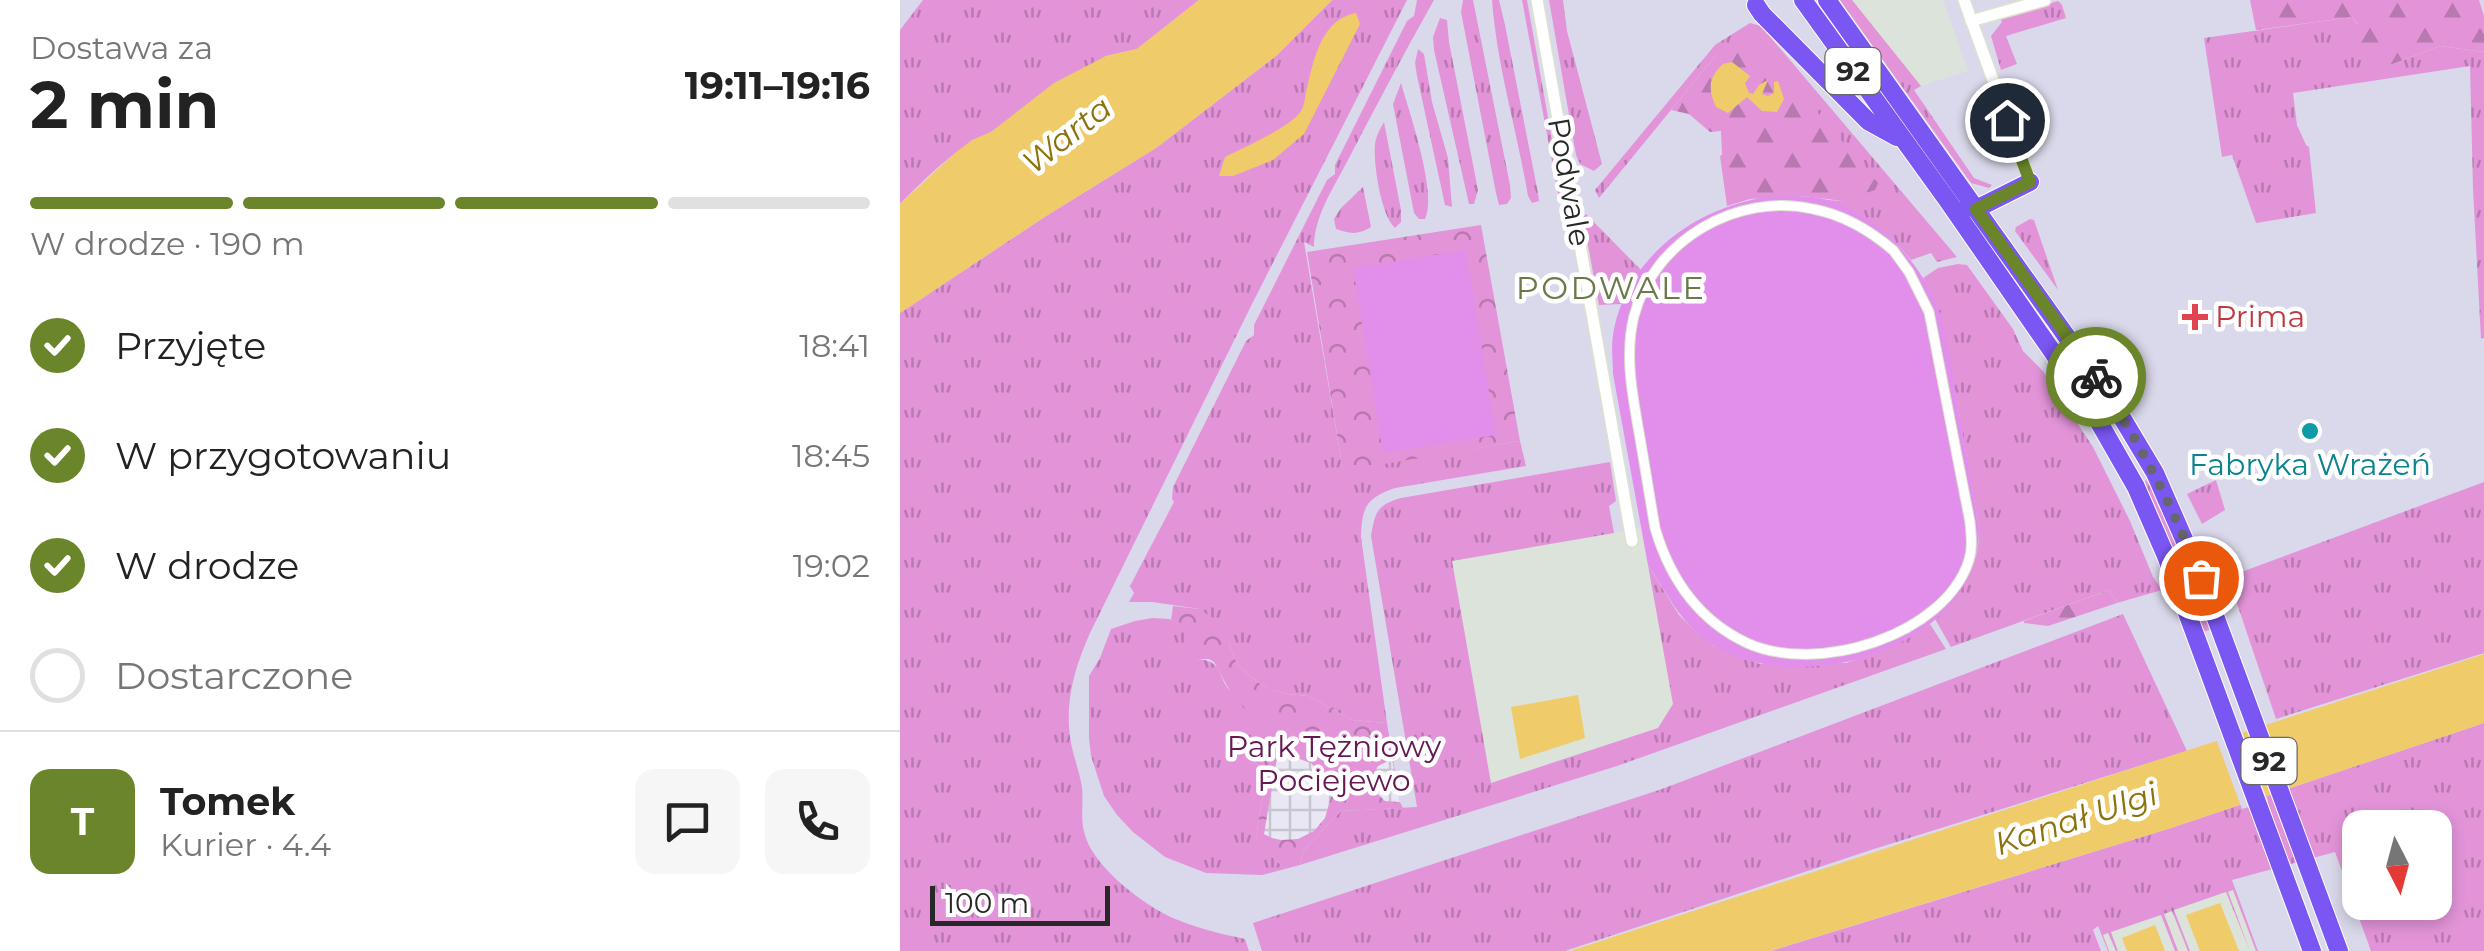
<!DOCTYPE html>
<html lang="pl">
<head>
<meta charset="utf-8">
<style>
  :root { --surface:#fff; --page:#f6f6f6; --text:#222; --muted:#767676; --line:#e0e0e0; --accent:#6b852a }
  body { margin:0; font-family:Montserrat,sans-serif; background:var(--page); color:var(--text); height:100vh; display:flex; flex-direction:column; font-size:38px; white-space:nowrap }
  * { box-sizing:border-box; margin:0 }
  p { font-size:32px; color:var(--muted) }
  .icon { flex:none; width:55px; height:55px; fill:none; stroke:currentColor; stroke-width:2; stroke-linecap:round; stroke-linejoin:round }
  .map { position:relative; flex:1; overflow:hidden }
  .side { display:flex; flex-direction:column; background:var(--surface); width:900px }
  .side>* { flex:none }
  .needle { width:65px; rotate:174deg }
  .buttons { position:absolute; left:1442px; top:810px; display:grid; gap:20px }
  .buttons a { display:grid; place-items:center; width:110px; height:110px; border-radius:20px; background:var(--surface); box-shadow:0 5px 15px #0003; font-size:50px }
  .scale { position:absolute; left:30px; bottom:25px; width:180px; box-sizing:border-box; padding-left:10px; border:5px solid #282828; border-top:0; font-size:28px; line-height:35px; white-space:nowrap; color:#282828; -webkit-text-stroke:8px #fff; paint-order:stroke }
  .pin { position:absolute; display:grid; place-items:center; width:85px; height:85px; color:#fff; margin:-42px; border:5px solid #fff; border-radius:50%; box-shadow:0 2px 10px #0007 }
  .courier { position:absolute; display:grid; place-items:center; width:100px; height:100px; margin:-50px; border:8px solid #6b852a; border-radius:50%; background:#fff; color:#222; box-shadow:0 2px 12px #0007 }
  .summary em { font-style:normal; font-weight:700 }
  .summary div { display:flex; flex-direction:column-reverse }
  .summary { display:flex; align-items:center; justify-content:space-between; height:170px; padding:0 30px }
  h1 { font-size:65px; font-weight:700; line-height:75px }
  .bar { display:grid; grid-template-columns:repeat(4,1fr); gap:15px 10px; align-content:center; height:120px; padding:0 30px }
  .bar i { height:12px; border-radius:8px; background:var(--line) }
  .bar .on { background:var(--accent) }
  .bar p { grid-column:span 4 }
  .line { display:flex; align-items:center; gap:25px; padding:0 30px; border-top:2px solid var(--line) }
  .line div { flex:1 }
  .round { display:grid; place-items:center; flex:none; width:105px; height:105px; border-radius:20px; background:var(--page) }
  ol { padding:0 30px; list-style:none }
  li { display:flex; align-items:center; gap:30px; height:110px }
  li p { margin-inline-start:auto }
  li .icon { padding:10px; border-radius:50%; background:var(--accent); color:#fff; stroke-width:4 }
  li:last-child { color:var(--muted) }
  li i { width:55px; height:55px; border:5px solid var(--line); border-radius:50% }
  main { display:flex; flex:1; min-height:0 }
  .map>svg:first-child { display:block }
</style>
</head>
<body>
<main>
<section class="side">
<div class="summary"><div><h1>2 min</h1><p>Dostawa za</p></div><em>19:11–19:16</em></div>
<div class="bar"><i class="on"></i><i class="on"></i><i class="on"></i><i></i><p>W drodze · 190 m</p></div>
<ol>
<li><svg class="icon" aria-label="check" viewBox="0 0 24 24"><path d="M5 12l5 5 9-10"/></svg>Przyjęte<p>18:41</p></li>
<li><svg class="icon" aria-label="check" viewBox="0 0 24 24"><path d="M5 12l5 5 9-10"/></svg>W przygotowaniu<p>18:45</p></li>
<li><svg class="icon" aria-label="check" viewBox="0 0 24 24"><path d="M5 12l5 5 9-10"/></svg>W drodze<p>19:02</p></li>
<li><i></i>Dostarczone</li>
</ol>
<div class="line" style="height:180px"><b class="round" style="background:var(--accent);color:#fff">T</b><div><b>Tomek</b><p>Kurier · 4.4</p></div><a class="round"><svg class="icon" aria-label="chat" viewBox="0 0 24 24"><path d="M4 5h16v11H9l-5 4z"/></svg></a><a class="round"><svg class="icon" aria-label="phone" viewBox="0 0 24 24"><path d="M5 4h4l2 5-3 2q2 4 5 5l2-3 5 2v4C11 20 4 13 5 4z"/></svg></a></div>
</section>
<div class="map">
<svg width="1584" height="951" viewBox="0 0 1584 951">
  <defs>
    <pattern id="grass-tufts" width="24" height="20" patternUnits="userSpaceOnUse" patternTransform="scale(2.5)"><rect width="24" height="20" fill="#e394d9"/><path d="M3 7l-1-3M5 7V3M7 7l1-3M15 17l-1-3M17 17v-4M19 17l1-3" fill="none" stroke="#b879b0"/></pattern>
    <pattern id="forest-firs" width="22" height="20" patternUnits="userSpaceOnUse" patternTransform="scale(2.5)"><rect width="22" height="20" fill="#e394d9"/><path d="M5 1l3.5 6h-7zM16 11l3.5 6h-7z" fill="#b879b0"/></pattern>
    <pattern id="park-crowns" width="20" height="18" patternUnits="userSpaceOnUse" patternTransform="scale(2.5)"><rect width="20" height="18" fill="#e394d9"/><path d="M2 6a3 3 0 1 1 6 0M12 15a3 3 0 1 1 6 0" fill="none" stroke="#b879b0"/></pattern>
    <pattern id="plaza-grid" width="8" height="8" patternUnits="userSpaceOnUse" patternTransform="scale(2.5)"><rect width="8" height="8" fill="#e8e7f3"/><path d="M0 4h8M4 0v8" fill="none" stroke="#c7c6d0"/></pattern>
  </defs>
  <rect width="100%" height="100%" fill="#d9d9eb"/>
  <g fill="#dce3da">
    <polygon points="952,0 1043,0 1068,71 1021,86"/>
    <polygon points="741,528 773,704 758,728 591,784 552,561"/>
    <polygon points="1331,880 1358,951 1208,951 1198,926"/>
  </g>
  <g fill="url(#grass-tufts)" fill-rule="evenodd">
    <path d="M23 0H299L237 49 206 56 91 132C55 148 28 176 0 204V30Z"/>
    <path d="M432 0H507L352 304 190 633C175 667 165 700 170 737 172 752 178 767 181 782 185 799 179 817 185 835 194 868 247 908 278 920 300 929 322 934 345 939L349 951H0V313L146 216 256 148 376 56Z"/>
    <path d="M517 0H534C504 53 476 106 448 160 434 187 414 216 414 247L404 242 443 470 620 441 626 466 495 488C466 498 462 507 461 537L487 723 452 720 408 696 388 694 370 690 356 681 337 664 329 644 300 609 252 602H229L234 593 230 586 274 502 272 499 273 487 346 341 354 335V325L427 180 435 174V165L507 21 514 16Z"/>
    <polygon points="563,0 573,0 610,185 611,198 607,204 599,205 596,193 561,12"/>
    <path d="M592 0H599L605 25 638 193 639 201 632 203 628 196C617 130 597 67 592 0Z"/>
    <polygon points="622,0 627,0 661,190 659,199"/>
    <polygon points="649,0 663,0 667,31 702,164 694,171 680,164 676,155"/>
    <polygon points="940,0 952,0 1021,86 1014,90 1074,178 1092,185 1089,188 1071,183"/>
    <polygon points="1158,1 1162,5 1166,18 1106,36 1117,64 1101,70 1091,36 1102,22 1100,19"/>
    <polygon points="1452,17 1490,65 1540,46 1584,52 1584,338 1581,339 1573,189 1570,66 1393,93 1397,125 1406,145 1409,147 1416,213 1356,223 1332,155 1322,157 1304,38"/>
    <polygon points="540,18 547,20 549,42 578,190 574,204 569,204 534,50 533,37"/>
    <path d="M850 23 861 26 1057 257 1037 262 1031 253 1011 260C989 232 960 214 927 200L942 201 816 55 699 198 695 190 815 45Z"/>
    <polygon points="518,49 524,54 532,102 548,158 552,207 545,205 517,76 515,63"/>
    <path d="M501 83C509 111 538 195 525 219H519L514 213 493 104Z"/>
    <path d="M484 122 501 210V222L495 228C481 216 473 163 475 144 476 136 480 129 484 122Z"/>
    <path d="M463 187 471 227C458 235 450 234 436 229L434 219 441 208Z"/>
    <polygon points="686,214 741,270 722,304 699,305 683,218"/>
    <polygon points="1130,219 1134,220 1158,290 1115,231 1116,227"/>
    <path d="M1058 264 1067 265 1113 329 1123 351 1143 371 1193 447 1230 521 1253 577 1262 590 1217 603 1209 590 1051 647 1035 619C1062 592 1080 567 1079 528L1046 339 1036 304 1023 278 1038 268Z"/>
    <path d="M710 462 716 501 709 506 714 533 552 561 591 783 758 728 773 704 748 565 779 615 796 632 814 646 860 664 946 663 983 650 1030 624 1046 649 717 766 400 865 403 851 441 811 517 807 471 536C475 512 477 505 501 498Z"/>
    <polygon points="1246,480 1260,500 1312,629 1303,632 1249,498 1245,481"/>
    <polygon points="1316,480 1325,510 1302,524 1287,494"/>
    <polygon points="1584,482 1584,653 1376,719 1328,577"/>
    <polygon points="1223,614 1287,751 974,849 665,951 362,951 353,923 762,789"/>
    <path d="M253 618 269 619 283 625 295 659C326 660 315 677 333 694 350 711 376 719 394 734 388 742 377 750 373 759 368 767 355 833 357 839 362 850 377 860 385 869L362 875 306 873 265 857 233 832 217 815 204 796 191 756 189 738V676L200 658 211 629 235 621Z"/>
    <path d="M1584 723V951H1471L1435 852 1332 880 1358 951H1356L1333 890 1328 892 1350 951 1326 892 1274 910 1290 951H1288L1272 911 1264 914 1278 951H1275L1261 915 1211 932 1218 951H1216L1208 933 1203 935 1209 951H1208L1198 926 1193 930 1201 951H871L1271 828ZM1460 828H1535V902H1460Z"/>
  </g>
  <g fill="url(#forest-firs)">
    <polygon points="1350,0 1579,0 1584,16 1584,52 1540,46 1490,65 1456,55 1458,24 1452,17 1356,30"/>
    <polygon points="858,43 978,183 975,190 942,201 905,196 850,199 827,206 820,156 822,155 821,131 810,132 789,114 771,110 816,55"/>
    <polygon points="1209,590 1217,603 1148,626 1124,623 1124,621"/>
  </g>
  <g fill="url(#park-crowns)">
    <polygon points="581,225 620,441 443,471 407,252"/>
    <path d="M273 606 300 609 314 619 329 644 337 664 356 681 370 690 388 694 408 696 452 720 487 723 500 802 503 808 441 811 403 851 400 865 385 869C377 860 361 850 357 839 355 833 368 767 373 759 377 750 388 742 394 734L384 727 374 729 344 708 331 693 314 662 309 659H295C274 640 299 632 271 620Z"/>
  </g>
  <g fill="#e18feb">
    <path d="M875 196C893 196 912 195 928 200 977 216 1016 257 1036 303 1049 333 1051 368 1057 400 1064 442 1072 485 1079 528 1080 646 907 699 816 647 783 628 768 595 748 565L713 374C713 361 711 348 713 335 726 255 800 204 875 196Z"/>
    <polygon points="566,250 596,435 483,453 453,268"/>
  </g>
  <polygon fill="url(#plaza-grid)" points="385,756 394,757 411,763 423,776 431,789 470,781 478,766 492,759 500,802 485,801 472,788 431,797 425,818 414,831 398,839 381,840 372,838 364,834 377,758"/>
  <g fill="#f0cb69">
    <polygon points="299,0 432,0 376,56 256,148 146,216 0,313 0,204 55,153 72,140 91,132 154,83 206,56 237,49"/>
    <path d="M456 13 460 24 404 134 373 160 333 176H319L325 157C343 148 391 127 401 111 405 106 405 94 407 88 414 58 422 19 456 13Z"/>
    <path d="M832 62 850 76 845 83 849 93 853 94 859 85 868 80 862 94 868 96 874 93V82L878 81 884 99 877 112 862 111 847 97 828 113 816 107C808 89 808 78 823 64Z"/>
    <polygon points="1584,654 1584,723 1271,828 870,951 670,951"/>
    <polygon points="678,695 685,738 620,759 611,707"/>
    <polygon points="1320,903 1339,951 1300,951 1286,915"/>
    <polygon points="1255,925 1265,951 1227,951 1222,938"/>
  </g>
  <polygon fill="#d9d9eb" points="1341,728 1368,801 1342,809 1315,736"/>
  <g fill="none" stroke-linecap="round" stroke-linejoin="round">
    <g stroke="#dce2ce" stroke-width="11">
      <path id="pedestrian" d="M993 250 1009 272 1029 312 1070 522C1071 535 1073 547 1069 560 1045 636 916 675 847 643 798 620 770 579 755 528 750 498 745 468 740 438 733 398 724 356 734 316 754 240 837 192 913 209 944 215 971 231 994 251"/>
    </g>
    <g stroke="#dce2ce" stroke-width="14">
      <g id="minor">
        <polyline points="637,0 732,541"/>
        <polyline points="1064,0 1130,182"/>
        <polyline points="1071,21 1145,0"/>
      </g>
    </g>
    <g stroke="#fff" stroke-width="20">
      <g id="primary">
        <polyline points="903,0 1048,201 1188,403 1236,487 1266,556 1412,951"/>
        <polyline points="927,0 1209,396 1255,473 1301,578 1439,951"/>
        <polyline points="856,5 862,14 968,121 997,137"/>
        <polyline points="1068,206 1076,209 1130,182"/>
      </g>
    </g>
    <use href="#pedestrian" stroke="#fff" stroke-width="9"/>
    <use href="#minor" stroke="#fff" stroke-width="11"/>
    <use href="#primary" stroke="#7a56f3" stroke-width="18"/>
  </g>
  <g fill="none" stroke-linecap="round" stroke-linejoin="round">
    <path stroke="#66666c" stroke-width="10" stroke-dasharray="0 18" d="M1196 377C1239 440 1273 507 1301 578"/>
    <polyline stroke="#6b852a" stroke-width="12" points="1107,120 1130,182 1076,209 1196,377"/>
  </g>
  <path fill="#e0444e" stroke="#fff" stroke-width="4" d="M1290 302h10v10h10v10h-10v10h-10v-10h-10v-10h10z"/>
  <circle fill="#0f9aa8" stroke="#fff" stroke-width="4" cx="1410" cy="431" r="10"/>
  <g text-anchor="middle" stroke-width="9" stroke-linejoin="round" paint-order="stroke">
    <g fill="#fff" stroke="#686868" stroke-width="2.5">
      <rect x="925.5" y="48" width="55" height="46" rx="8"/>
      <rect x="1341.5" y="738" width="55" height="46" rx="8"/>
    </g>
    <g font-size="28" font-weight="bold" fill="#282828">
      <text x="953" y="81">92</text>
      <text x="1369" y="771">92</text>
    </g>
    <g font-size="30" fill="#282828" stroke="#fff">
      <text transform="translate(669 182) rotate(80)" y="10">Podwale</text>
    </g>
    <g font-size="30" fill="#be3a42" stroke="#fff" text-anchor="start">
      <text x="1315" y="327">Prima</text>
    </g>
    <g font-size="30" fill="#0d838f" stroke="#fff">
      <text x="1410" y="475">Fabryka Wrażeń</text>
    </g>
    <g font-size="30" fill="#651851" stroke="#fff">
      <text x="434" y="757">Park Tężniowy<tspan x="434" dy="34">Pociejewo</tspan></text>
    </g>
    <g font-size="32" font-style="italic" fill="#8b720c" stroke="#fff">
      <text transform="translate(167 135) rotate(-38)" y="11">Warta</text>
      <text transform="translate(1176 819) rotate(-18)" y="11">Kanał Ulgi</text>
    </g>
    <g font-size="32" letter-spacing="2.5" fill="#6b7948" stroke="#fff">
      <text x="711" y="299">PODWALE</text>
    </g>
  </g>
</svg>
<div class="buttons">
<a><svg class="needle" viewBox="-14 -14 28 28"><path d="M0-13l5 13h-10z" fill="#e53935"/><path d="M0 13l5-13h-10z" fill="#767676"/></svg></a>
</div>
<div class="scale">100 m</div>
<div class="pin" style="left:1301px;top:578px;background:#ea580c"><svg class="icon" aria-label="bag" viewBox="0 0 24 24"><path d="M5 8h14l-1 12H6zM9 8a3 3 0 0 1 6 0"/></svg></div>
<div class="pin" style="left:1107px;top:120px;background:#1f2937"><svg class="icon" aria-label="home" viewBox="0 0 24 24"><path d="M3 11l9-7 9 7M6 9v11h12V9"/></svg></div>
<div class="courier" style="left:1196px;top:377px"><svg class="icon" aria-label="bike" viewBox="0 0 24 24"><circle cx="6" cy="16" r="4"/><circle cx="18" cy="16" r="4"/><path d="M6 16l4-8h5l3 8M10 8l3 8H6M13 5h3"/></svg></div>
</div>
</main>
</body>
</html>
